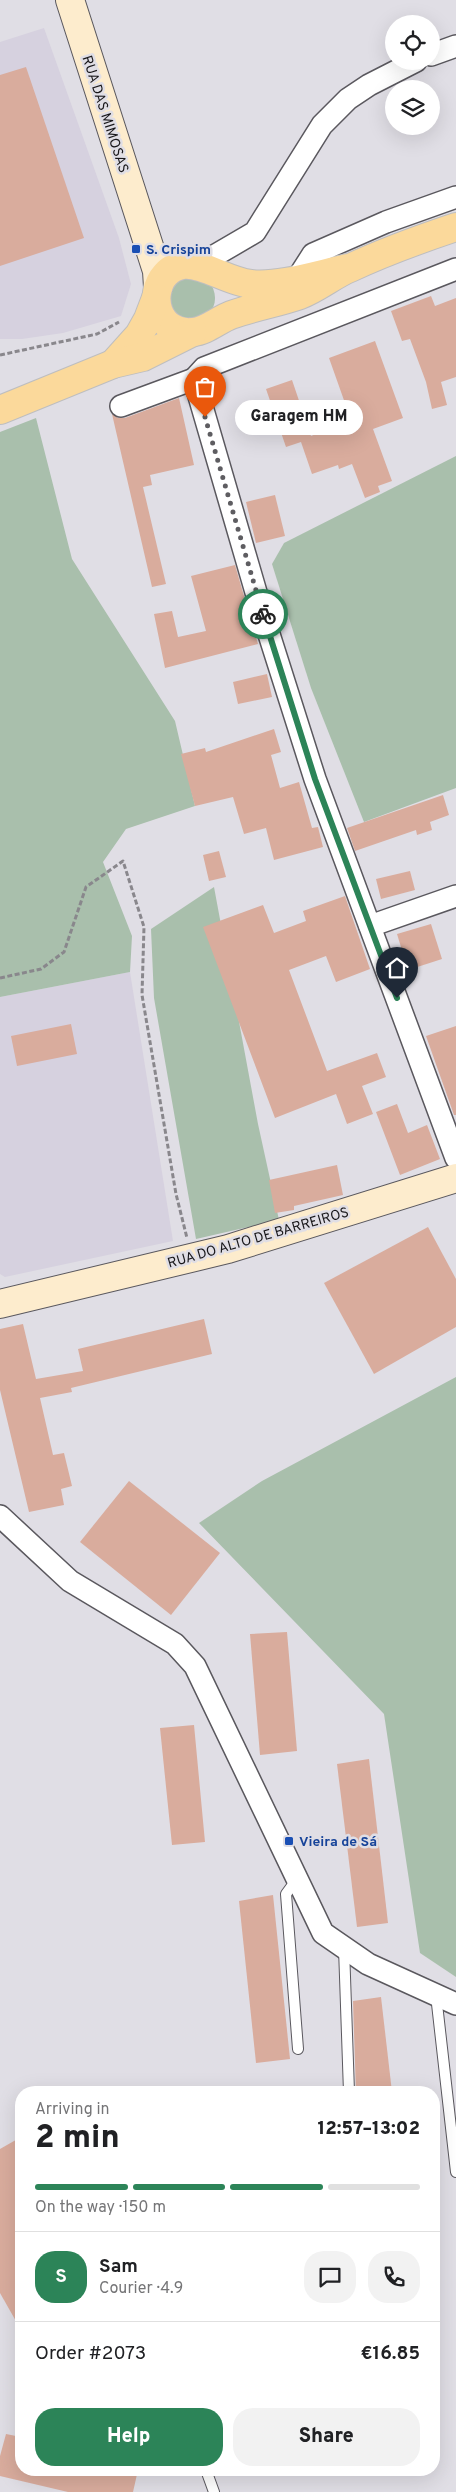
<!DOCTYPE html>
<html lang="en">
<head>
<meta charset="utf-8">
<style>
  :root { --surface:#fff; --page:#f2f2f2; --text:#202124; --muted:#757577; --line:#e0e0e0; --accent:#2c8458 }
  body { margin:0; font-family:Overpass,sans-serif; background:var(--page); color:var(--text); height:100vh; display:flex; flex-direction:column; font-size:19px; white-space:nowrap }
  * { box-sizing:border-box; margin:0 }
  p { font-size:16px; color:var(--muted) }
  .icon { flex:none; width:28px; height:28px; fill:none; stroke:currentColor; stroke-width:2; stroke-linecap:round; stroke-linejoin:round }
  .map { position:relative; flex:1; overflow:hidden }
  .details { position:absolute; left:15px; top:2086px; width:425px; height:390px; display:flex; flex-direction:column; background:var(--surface); border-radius:20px; box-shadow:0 5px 20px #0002 }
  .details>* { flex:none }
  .controls { position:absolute; left:385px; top:15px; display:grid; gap:10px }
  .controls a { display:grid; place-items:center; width:55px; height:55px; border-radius:50%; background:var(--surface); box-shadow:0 5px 20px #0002; font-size:25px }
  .pin { position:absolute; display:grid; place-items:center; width:42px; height:42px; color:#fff; margin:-51px -21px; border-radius:50% 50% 50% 0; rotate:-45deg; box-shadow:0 0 5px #0007 }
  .pin .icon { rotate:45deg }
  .courier { position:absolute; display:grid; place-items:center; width:50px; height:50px; margin:-25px; border:4px solid #2c8458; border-radius:50%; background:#fff; color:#222; box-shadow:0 1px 6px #0007 }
  .bubble { position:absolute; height:35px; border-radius:18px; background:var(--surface); box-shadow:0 5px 20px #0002; font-size:16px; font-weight:800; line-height:35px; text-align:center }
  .head em { font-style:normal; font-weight:800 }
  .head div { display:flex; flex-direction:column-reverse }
  .head { display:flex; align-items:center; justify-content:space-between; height:85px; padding:0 20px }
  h1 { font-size:32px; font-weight:800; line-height:38px }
  .bar { display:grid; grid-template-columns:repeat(4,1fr); gap:8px 5px; align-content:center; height:60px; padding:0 20px }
  .bar i { height:6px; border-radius:4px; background:var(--line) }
  .bar .current { background:var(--accent) }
  .bar p { grid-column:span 4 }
  .line { display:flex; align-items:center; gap:12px; padding:0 20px; border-top:1px solid var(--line) }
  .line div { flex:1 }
  .round { display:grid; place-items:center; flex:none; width:52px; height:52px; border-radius:20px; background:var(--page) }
  .button { display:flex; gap:10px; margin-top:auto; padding:10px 20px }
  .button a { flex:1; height:58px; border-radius:20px; background:var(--accent); color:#fff; font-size:20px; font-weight:800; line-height:58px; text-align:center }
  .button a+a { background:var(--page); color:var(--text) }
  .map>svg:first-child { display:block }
</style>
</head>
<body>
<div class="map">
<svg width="456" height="2492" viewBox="0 0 456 2492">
  <rect width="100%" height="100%" fill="#e0dee5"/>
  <g fill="#d6d1df">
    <polygon points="44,28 119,238 131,284 121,316 63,333 22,339 0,339 0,42"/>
    <polygon points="130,972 173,1241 5,1277 0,1274 0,997"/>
  </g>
  <g fill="#a9bfac">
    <path d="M183 275 211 284C218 297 216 309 204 318L181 319 170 308 169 292Z"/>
    <polygon points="36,418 72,559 175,721 195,806 126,829 103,862 132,936 130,972 0,997 0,432"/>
    <polygon points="456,456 456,788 364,822 311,688 272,564 284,543"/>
    <polygon points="214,887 258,1124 279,1220 196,1239 154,998 151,929"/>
    <polygon points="456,1377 456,1977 420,1953 384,1714 199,1523 262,1481"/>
  </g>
  <g fill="#d9ac9d">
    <polygon points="26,67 84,238 0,266 0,75"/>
    <polygon points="431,296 435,306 456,298 456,377 441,382 447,405 432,409 426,382 410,339 402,341 391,311"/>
    <polygon points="375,341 403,418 373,429 392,481 378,486 380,492 365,498 352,464 339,469 338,465 312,474 301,442 286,447 266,389 292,380 311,436 351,420 329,358"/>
    <polygon points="179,398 194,465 150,475 152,485 143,487 166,584 152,587 112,414 118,418 125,418"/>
    <polygon points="275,495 285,536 256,543 246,502"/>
    <polygon points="235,565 258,644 165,668 154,614 172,611 178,637 206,631 191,576"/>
    <polygon points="267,674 272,697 238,704 233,682"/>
    <polygon points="274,729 281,752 271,755 280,788 299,782 312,828 318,827 323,847 274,860 266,828 244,834 233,797 195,806 181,754 205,748 206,752"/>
    <polygon points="443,795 449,815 430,822 432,830 417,835 416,830 355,851 347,828"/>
    <polygon points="219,851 226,877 209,881 203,855"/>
    <polygon points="410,871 415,890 381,899 376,879"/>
    <polygon points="345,896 370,969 336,982 326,956 289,970 327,1071 377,1053 386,1077 362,1086 373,1114 347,1124 336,1094 275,1118 203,927 263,905 274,933 306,921 303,911"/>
    <polygon points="431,924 442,959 408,970 397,934"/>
    <polygon points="71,1024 77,1054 17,1066 11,1036"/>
    <polygon points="456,1026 456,1115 454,1115 426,1036"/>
    <polygon points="397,1104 408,1133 427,1125 440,1159 400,1175 376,1112"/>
    <polygon points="337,1165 343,1195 294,1206 294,1210 275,1213 269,1180"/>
    <polygon points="428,1227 456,1279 456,1327 374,1374 324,1283"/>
    <polygon points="204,1319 212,1354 71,1388 72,1392 40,1398 53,1455 64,1453 72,1486 61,1489 64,1505 29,1512 0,1390 0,1329 23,1324 36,1379 83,1371 78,1349"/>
    <polygon points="129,1481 220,1553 171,1615 80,1542"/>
    <polygon points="287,1632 297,1751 260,1755 250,1634"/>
    <polygon points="194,1725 205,1842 172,1845 160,1728"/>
    <polygon points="369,1759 388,1923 357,1927 337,1764"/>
    <polygon points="273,1895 290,2059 256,2063 239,1901"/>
    <polygon points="381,1997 392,2092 356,2092 353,2001"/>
    <polygon points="21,2137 21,2330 0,2293 0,2149"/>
    <polygon points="6,2434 21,2437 21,2470 138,2470 133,2492 68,2492 0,2476 0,2456"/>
  </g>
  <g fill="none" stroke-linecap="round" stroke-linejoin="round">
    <g stroke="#5a585e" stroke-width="12">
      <g id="lane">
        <polyline points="297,1879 286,1894 298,2049"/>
        <polyline points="344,1948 349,2092"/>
        <polyline points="436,1995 456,2172"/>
        <polyline points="206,2470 214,2492"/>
      </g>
    </g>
    <g stroke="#5a585e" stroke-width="24">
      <g id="street">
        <polyline points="431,55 456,46"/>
        <polyline points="192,264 207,260 255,232 322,125 348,99 369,85 416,61"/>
        <polyline points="297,279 313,254 386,222 456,197"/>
        <polyline points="194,379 204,368 456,269"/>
        <polyline points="121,406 194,379 260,606 315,779 456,1158"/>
        <polyline points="370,926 456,896"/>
        <polyline points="0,1516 70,1581 175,1644 195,1666 323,1933 368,1964 456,2004"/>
      </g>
    </g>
    <g stroke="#5a585e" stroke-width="30">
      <g id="secondary">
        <polyline points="70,0 157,271 158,287"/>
        <polyline points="0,1304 228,1249 456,1178"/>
      </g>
    </g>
    <g stroke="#bebebf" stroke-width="30">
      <g id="primary">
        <path d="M348 268C319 274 280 287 251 284 228 282 202 262 183 265 154 270 147 311 171 327 177 331 186 333 193 332 206 331 218 320 231 315 253 307 277 303 300 295 318 288 333 275 350 268 384 252 420 239 456 227"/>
        <polyline points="113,364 139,335 148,319 156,298"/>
        <polyline points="0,410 113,364 143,357 193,332"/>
      </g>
    </g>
    <g stroke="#89878c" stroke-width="3" stroke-dasharray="5 2.5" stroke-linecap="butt">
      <polyline points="0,355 97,334 119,322"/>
      <polyline points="0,978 41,969 64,952 86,887 123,861 144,927 142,995 176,1194 187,1238"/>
    </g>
    <use href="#lane" stroke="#fff" stroke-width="10"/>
    <use href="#street" stroke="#fff" stroke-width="21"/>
    <use href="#secondary" stroke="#fdeccd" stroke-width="28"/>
    <use href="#primary" stroke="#fbd99b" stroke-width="28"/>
  </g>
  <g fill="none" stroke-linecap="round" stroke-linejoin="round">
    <polyline stroke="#5e5d61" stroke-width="5" stroke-dasharray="0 9" points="205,417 263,614"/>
    <polyline stroke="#2c8458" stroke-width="6" points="263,614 315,779 397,998"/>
  </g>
  <g fill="#1a4fb4" stroke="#e0dee5" stroke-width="2">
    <rect x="131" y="244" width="10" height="10" rx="2.5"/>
    <rect x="284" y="1836" width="10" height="10" rx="2.5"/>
  </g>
  <g text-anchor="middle" stroke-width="5" stroke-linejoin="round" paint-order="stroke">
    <g font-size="14" fill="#18171a" stroke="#e0dee5">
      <text transform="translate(106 114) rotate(72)" y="5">RUA DAS MIMOSAS</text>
      <text transform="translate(258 1237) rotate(-16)" y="5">RUA DO ALTO DE BARREIROS</text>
    </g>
    <g font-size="14" font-weight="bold" fill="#164399" stroke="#e0dee5" text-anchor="start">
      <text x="146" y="254">S. Crispim</text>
      <text x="299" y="1846">Vieira de Sá</text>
    </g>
  </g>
</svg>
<div class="controls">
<a><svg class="icon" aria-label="locate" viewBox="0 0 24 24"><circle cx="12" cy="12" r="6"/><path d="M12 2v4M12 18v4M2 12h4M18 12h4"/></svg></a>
<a><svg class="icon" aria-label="layers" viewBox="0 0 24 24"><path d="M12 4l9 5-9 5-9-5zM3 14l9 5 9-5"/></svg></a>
</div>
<div class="pin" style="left:205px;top:417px;background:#ea580c"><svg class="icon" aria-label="bag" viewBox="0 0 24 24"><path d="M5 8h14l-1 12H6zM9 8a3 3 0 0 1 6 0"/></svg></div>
<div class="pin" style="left:397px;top:998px;background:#1f2937"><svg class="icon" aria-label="home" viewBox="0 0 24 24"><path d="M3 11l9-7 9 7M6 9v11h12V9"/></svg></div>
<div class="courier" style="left:263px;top:614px"><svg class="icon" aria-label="bike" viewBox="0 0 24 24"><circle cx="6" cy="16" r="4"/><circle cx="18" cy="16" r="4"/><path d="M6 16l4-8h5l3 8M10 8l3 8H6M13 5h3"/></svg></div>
<div class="bubble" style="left:235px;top:400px;width:128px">Garagem HM</div>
<section class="details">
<div class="head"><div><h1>2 min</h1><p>Arriving in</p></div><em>12:57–13:02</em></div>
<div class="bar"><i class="current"></i><i class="current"></i><i class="current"></i><i></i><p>On the way · 150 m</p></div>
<div class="line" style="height:90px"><b class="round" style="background:var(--accent);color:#fff">S</b><div><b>Sam</b><p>Courier · 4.9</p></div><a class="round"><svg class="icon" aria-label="chat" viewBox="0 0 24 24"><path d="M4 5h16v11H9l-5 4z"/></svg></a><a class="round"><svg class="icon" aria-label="phone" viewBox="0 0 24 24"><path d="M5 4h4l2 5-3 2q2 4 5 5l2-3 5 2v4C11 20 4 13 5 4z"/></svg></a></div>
<div class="line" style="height:65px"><div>Order #2073</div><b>€16.85</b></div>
<div class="button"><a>Help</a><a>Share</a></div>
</section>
</div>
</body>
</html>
